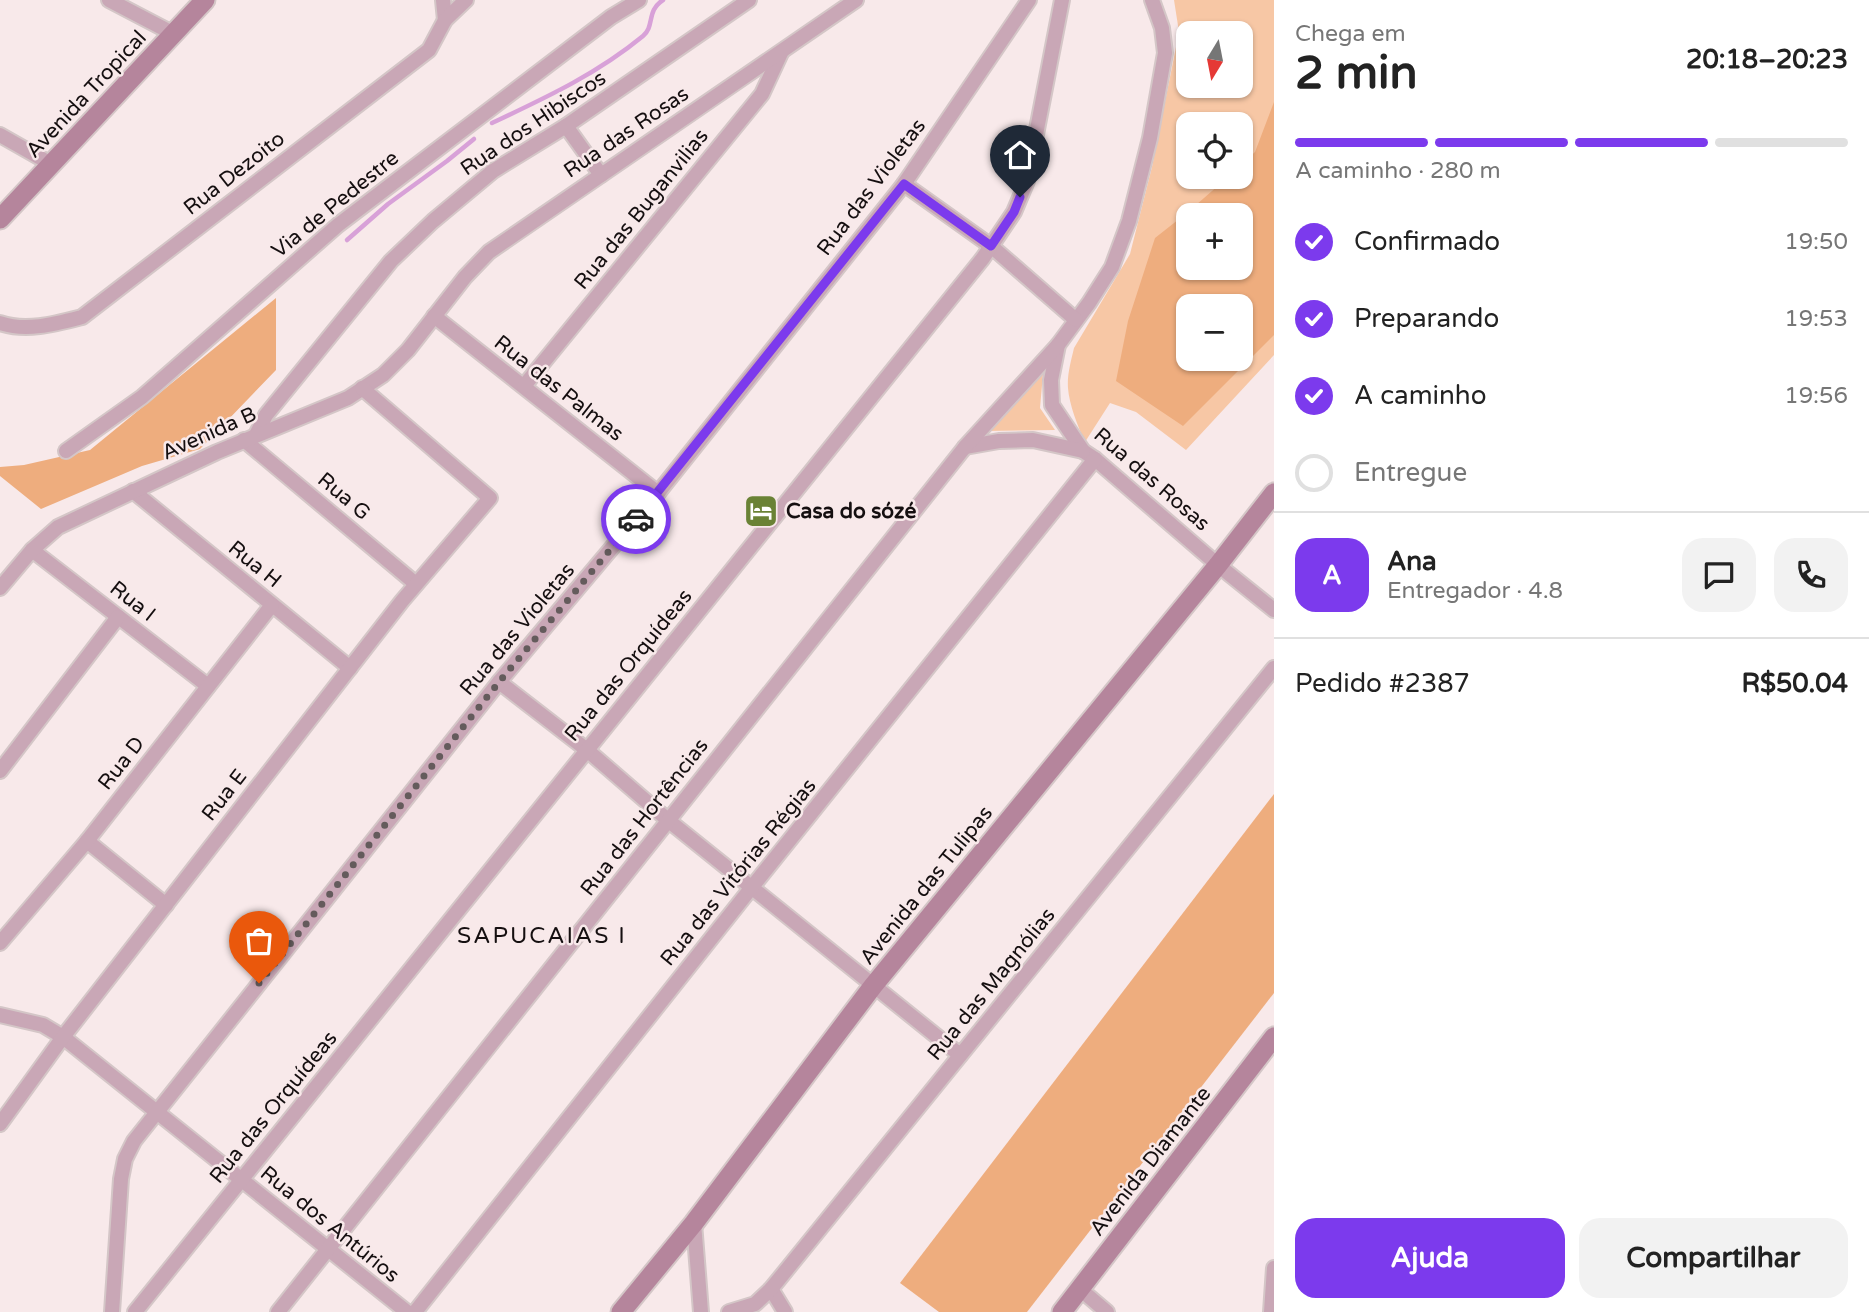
<!DOCTYPE html>
<html lang="pt">
<head>
<meta charset="utf-8">
<style>
  :root { --surface:#fff; --page:#f2f2f2; --text:#222; --muted:#767676; --line:#e0e0e0; --accent:#7c3aed }
  body { margin:0; font-family:"Varela Round",sans-serif; background:var(--page); color:var(--text); height:100vh; display:flex; flex-direction:column; font-size:26px; white-space:nowrap }
  * { box-sizing:border-box; margin:0 }
  p { font-size:23px; color:var(--muted) }
  .icon { flex:none; width:38px; height:38px; fill:none; stroke:currentColor; stroke-width:2; stroke-linecap:round; stroke-linejoin:round }
  .map { position:relative; flex:1; overflow:hidden }
  .side { display:flex; flex-direction:column; background:var(--surface); width:595px }
  .side>* { flex:none }
  .needle { width:46px; rotate:190deg }
  .buttons { position:absolute; left:1176px; top:21px; display:grid; gap:14px }
  .buttons a { display:grid; place-items:center; width:77px; height:77px; border-radius:14px; background:var(--surface); box-shadow:0 2px 5px #0004; font-size:35px }
  .pin { position:absolute; display:grid; place-items:center; width:60px; height:60px; color:#fff; margin:-72px -30px; border-radius:50% 50% 50% 0; rotate:-45deg; box-shadow:0 0 7px #0007 }
  .pin .icon { rotate:45deg }
  .courier { position:absolute; display:grid; place-items:center; width:70px; height:70px; margin:-35px; border:5px solid #7c3aed; border-radius:50%; background:#fff; color:#222; box-shadow:0 2px 9px #0007 }
  .head em { font-style:normal; font-weight:700 }
  .head div { display:flex; flex-direction:column-reverse }
  .head { display:flex; align-items:center; justify-content:space-between; height:119px; padding:0 21px }
  h1 { font-size:46px; font-weight:700; line-height:52px }
  .bar { display:grid; grid-template-columns:repeat(4,1fr); gap:10px 7px; align-content:center; height:84px; padding:0 21px }
  .bar i { height:9px; border-radius:5px; background:var(--line) }
  .bar .selected { background:var(--accent) }
  .bar p { grid-column:span 4 }
  .line { display:flex; align-items:center; gap:18px; padding:0 21px; border-top:2px solid var(--line) }
  .line div { flex:1 }
  .round { display:grid; place-items:center; flex:none; width:74px; height:74px; border-radius:21px; background:var(--page) }
  ol { padding:0 21px; list-style:none }
  li { display:flex; align-items:center; gap:21px; height:77px }
  li p { margin-inline-start:auto }
  li .icon { padding:7px; border-radius:50%; background:var(--accent); color:#fff; stroke-width:4 }
  li:last-child { color:var(--muted) }
  li i { width:38px; height:38px; border:4px solid var(--line); border-radius:50% }
  .button { display:flex; gap:14px; margin-top:auto; padding:14px 21px }
  .button a { flex:1; height:80px; border-radius:21px; background:var(--accent); color:#fff; font-size:28px; font-weight:700; line-height:80px; text-align:center }
  .button a+a { background:var(--page); color:var(--text) }
  main { display:flex; flex:1; min-height:0 }
  .map>svg:first-child { display:block }
</style>
</head>
<body>
<main>
<div class="map">
<svg width="1274" height="1312" viewBox="0 0 1274 1312">
  <rect width="100%" height="100%" fill="#f8e9ea"/>
  <g fill="#f7c7a5" fill-rule="evenodd">
    <path d="M1174 0H1274V355L1186 450 1136 412 1110 403 1085 442C1078 427 1069 404 1068 388 1067 375 1071 361 1074 348L1130 254 1152 167 1179 32ZM1188 33H1241V86H1188ZM1188 124H1241V177H1188ZM1188 215H1241V268H1188ZM1188 306H1241V359H1188Z"/>
    <polygon points="1043,374 1040,408 1055,430 986,431"/>
  </g>
  <g fill="#eead7e" fill-rule="evenodd">
    <path d="M1274 102V335L1183 426 1116 381 1128 321 1155 238 1188 212 1228 177H1241V165L1255 152ZM1188 215H1241V268H1188ZM1188 306H1241V359H1188Z"/>
    <polygon points="276,298 276,370 200,449 142,466 41,509 0,476 0,467 24,465 90,450"/>
    <polygon points="1274,794 1274,993 1027,1312 939,1312 900,1283"/>
  </g>
  <g fill="none" stroke-linecap="round" stroke-linejoin="round">
    <g stroke="#d8a1d8" stroke-width="4.5">
      <path d="M492 123C545 98 597 74 643 36 655 26 646 11 663 0"/>
      <polyline points="347,240 388,204 447,161 474,139"/>
    </g>
    <g stroke="#d4c6c7" stroke-width="18">
      <g id="street">
        <polyline points="109,0 174,34"/>
        <polyline points="443,0 445,20"/>
        <polyline points="1152,0 1162,28 1165,53 1150,138 1129,221 1112,267 1089,303 1058,345 1051,380 1052,405 1083,451 1095,459 1218,565 1274,610"/>
        <polyline points="566,126 601,175"/>
        <polyline points="0,135 51,164"/>
        <polyline points="904,184 991,246 1076,320"/>
        <polyline points="434,316 658,493"/>
        <path d="M0 323C26 332 55 324 82 317L429 50 445 20 466 0"/>
        <polyline points="524,386 762,94 781,53"/>
        <polyline points="256,435 266,415 391,261 433,221 493,171 566,126 749,0"/>
        <polyline points="244,440 416,584"/>
        <polyline points="965,447 999,441 1033,440 1083,451"/>
        <polyline points="66,451 142,397 338,225 611,17 639,0"/>
        <polyline points="133,491 350,668"/>
        <polyline points="32,550 208,686"/>
        <polyline points="0,588 32,550 58,527 217,452 348,398 383,375 408,350 465,277 489,252 856,0"/>
        <polyline points="499,682 587,750 669,821 960,1055"/>
        <polyline points="0,771 118,617"/>
        <polyline points="87,841 166,905"/>
        <polyline points="0,943 87,841 272,605"/>
        <polyline points="0,1015 43,1025 63,1037 407,1312"/>
        <polyline points="0,1124 63,1037 402,601 490,498 362,388"/>
        <polyline points="694,1223 701,1312"/>
        <polyline points="771,1289 785,1312"/>
        <polyline points="1080,1289 1107,1312"/>
        <polyline points="112,1312 121,1179 125,1159 134,1141 499,682 658,493 904,184 1029,0"/>
        <polyline points="135,1312 983,258 1014,212 1027,181 1062,0"/>
        <polyline points="278,1312 965,447 1058,345"/>
        <polyline points="415,1312 752,887 1095,459"/>
        <polyline points="729,1312 755,1304 771,1289 1274,668"/>
        <polyline points="1271,1312 1274,1268"/>
      </g>
    </g>
    <g stroke="#d4c6c7" stroke-width="23">
      <g id="secondary">
        <polyline points="0,219 205,0"/>
        <polyline points="621,1312 694,1223 873,986 1218,565 1274,493"/>
        <polyline points="1062,1312 1274,1037"/>
      </g>
    </g>
    <use href="#street" stroke="#c9a7b6" stroke-width="14"/>
    <use href="#secondary" stroke="#b5859c" stroke-width="19"/>
  </g>
  <g fill="none" stroke-linecap="round" stroke-linejoin="round">
    <polyline stroke="#645b5c" stroke-width="7" stroke-dasharray="0 12.6" points="259,983 499,682 636,519"/>
    <polyline stroke="#7c3aed" stroke-width="9" points="636,519 904,184 991,246 1014,212 1020,197"/>
  </g>
  <defs>
    <g id="hotel-square" transform="scale(1.75)"><rect x="-9" y="-9" width="18" height="18" rx="4" fill="#6a8235" stroke="#f8e9ea"/><path d="M-6-4.5h1.5V1H6V5H4.5V3h-9V5H-6ZM-4 0a1.8 1.8 0 1 1 3.6 0ZM.5 0V-2.5h3Q6-2.5 6 0Z" fill="#fff"/></g>
  </defs>
  <g fill-rule="evenodd">
    <use href="#hotel-square" x="761" y="511"/>
  </g>
  <g text-anchor="middle" stroke-width="5" stroke-linejoin="round" paint-order="stroke">
    <g font-size="21" fill="#150f10" stroke="#f8e9ea">
      <text transform="translate(86 94) rotate(-47)" y="7">Avenida Tropical</text>
      <text transform="translate(533 123) rotate(-34)" y="7">Rua dos Hibiscos</text>
      <text transform="translate(626 132) rotate(-34)" y="7">Rua das Rosas</text>
      <text transform="translate(234 173) rotate(-38)" y="7">Rua Dezoito</text>
      <text transform="translate(871 187) rotate(-53)" y="7">Rua das Violetas</text>
      <text transform="translate(335 204) rotate(-39)" y="7">Via de Pedestre</text>
      <text transform="translate(641 209) rotate(-51)" y="7">Rua das Buganvilias</text>
      <text transform="translate(559 388) rotate(38)" y="7">Rua das Palmas</text>
      <text transform="translate(209 433) rotate(-24)" y="7">Avenida B</text>
      <text transform="translate(1152 479) rotate(41)" y="7">Rua das Rosas</text>
      <text transform="translate(344 496) rotate(40)" y="7">Rua G</text>
      <text transform="translate(255 564) rotate(39)" y="7">Rua H</text>
      <text transform="translate(133 601) rotate(38)" y="7">Rua I</text>
      <text transform="translate(517 629) rotate(-50)" y="7">Rua das Violetas</text>
      <text transform="translate(628 665) rotate(-51)" y="7">Rua das Orquídeas</text>
      <text transform="translate(121 763) rotate(-52)" y="7">Rua D</text>
      <text transform="translate(224 795) rotate(-52)" y="7">Rua E</text>
      <text transform="translate(644 817) rotate(-52)" y="7">Rua das Hortências</text>
      <text transform="translate(738 872) rotate(-51)" y="7">Rua das Vitórias Régias</text>
      <text transform="translate(926 885) rotate(-51)" y="7">Avenida das Tulipas</text>
      <text transform="translate(991 984) rotate(-51)" y="7">Rua das Magnólias</text>
      <text transform="translate(273 1107) rotate(-51)" y="7">Rua das Orquídeas</text>
      <text transform="translate(1150 1161) rotate(-52)" y="7">Avenida Diamante</text>
      <text transform="translate(330 1224) rotate(39)" y="7">Rua dos Antúrios</text>
    </g>
    <g font-size="21" font-weight="bold" fill="#150f10" stroke="#f8e9ea" text-anchor="start">
      <text x="786" y="518">Casa do sózé</text>
    </g>
    <g font-size="23" letter-spacing="2" fill="#150f10" stroke="#f8e9ea">
      <text x="542" y="943">SAPUCAIAS I</text>
    </g>
  </g>
</svg>
<div class="buttons">
<a><svg class="needle" viewBox="-14 -14 28 28"><path d="M0-13l5 13h-10z" fill="#e53935"/><path d="M0 13l5-13h-10z" fill="#767676"/></svg></a>
<a><svg class="icon" aria-label="locate" viewBox="0 0 24 24"><circle cx="12" cy="12" r="6"/><path d="M12 2v4M12 18v4M2 12h4M18 12h4"/></svg></a>
<a>+</a>
<a>−</a>
</div>
<div class="pin" style="left:259px;top:983px;background:#ea580c"><svg class="icon" aria-label="bag" viewBox="0 0 24 24"><path d="M5 8h14l-1 12H6zM9 8a3 3 0 0 1 6 0"/></svg></div>
<div class="pin" style="left:1020px;top:197px;background:#1f2937"><svg class="icon" aria-label="home" viewBox="0 0 24 24"><path d="M3 11l9-7 9 7M6 9v11h12V9"/></svg></div>
<div class="courier" style="left:636px;top:519px"><svg class="icon" aria-label="car" viewBox="0 0 24 24"><path d="M5 17H2v-5l4-1 3-4h7l3 4 3 1v5h-3M9 17h6M6 11h13"/><circle cx="7" cy="17" r="2"/><circle cx="17" cy="17" r="2"/></svg></div>
</div>
<section class="side">
<div class="head"><div><h1>2 min</h1><p>Chega em</p></div><em>20:18–20:23</em></div>
<div class="bar"><i class="selected"></i><i class="selected"></i><i class="selected"></i><i></i><p>A caminho · 280 m</p></div>
<ol>
<li><svg class="icon" aria-label="check" viewBox="0 0 24 24"><path d="M5 12l5 5 9-10"/></svg>Confirmado<p>19:50</p></li>
<li><svg class="icon" aria-label="check" viewBox="0 0 24 24"><path d="M5 12l5 5 9-10"/></svg>Preparando<p>19:53</p></li>
<li><svg class="icon" aria-label="check" viewBox="0 0 24 24"><path d="M5 12l5 5 9-10"/></svg>A caminho<p>19:56</p></li>
<li><i></i>Entregue</li>
</ol>
<div class="line" style="height:126px"><b class="round" style="background:var(--accent);color:#fff">A</b><div><b>Ana</b><p>Entregador · 4.8</p></div><a class="round"><svg class="icon" aria-label="chat" viewBox="0 0 24 24"><path d="M4 5h16v11H9l-5 4z"/></svg></a><a class="round"><svg class="icon" aria-label="phone" viewBox="0 0 24 24"><path d="M5 4h4l2 5-3 2q2 4 5 5l2-3 5 2v4C11 20 4 13 5 4z"/></svg></a></div>
<div class="line" style="height:91px"><div>Pedido #2387</div><b>R$50.04</b></div>
<div class="button"><a>Ajuda</a><a>Compartilhar</a></div>
</section>
</main>
</body>
</html>
